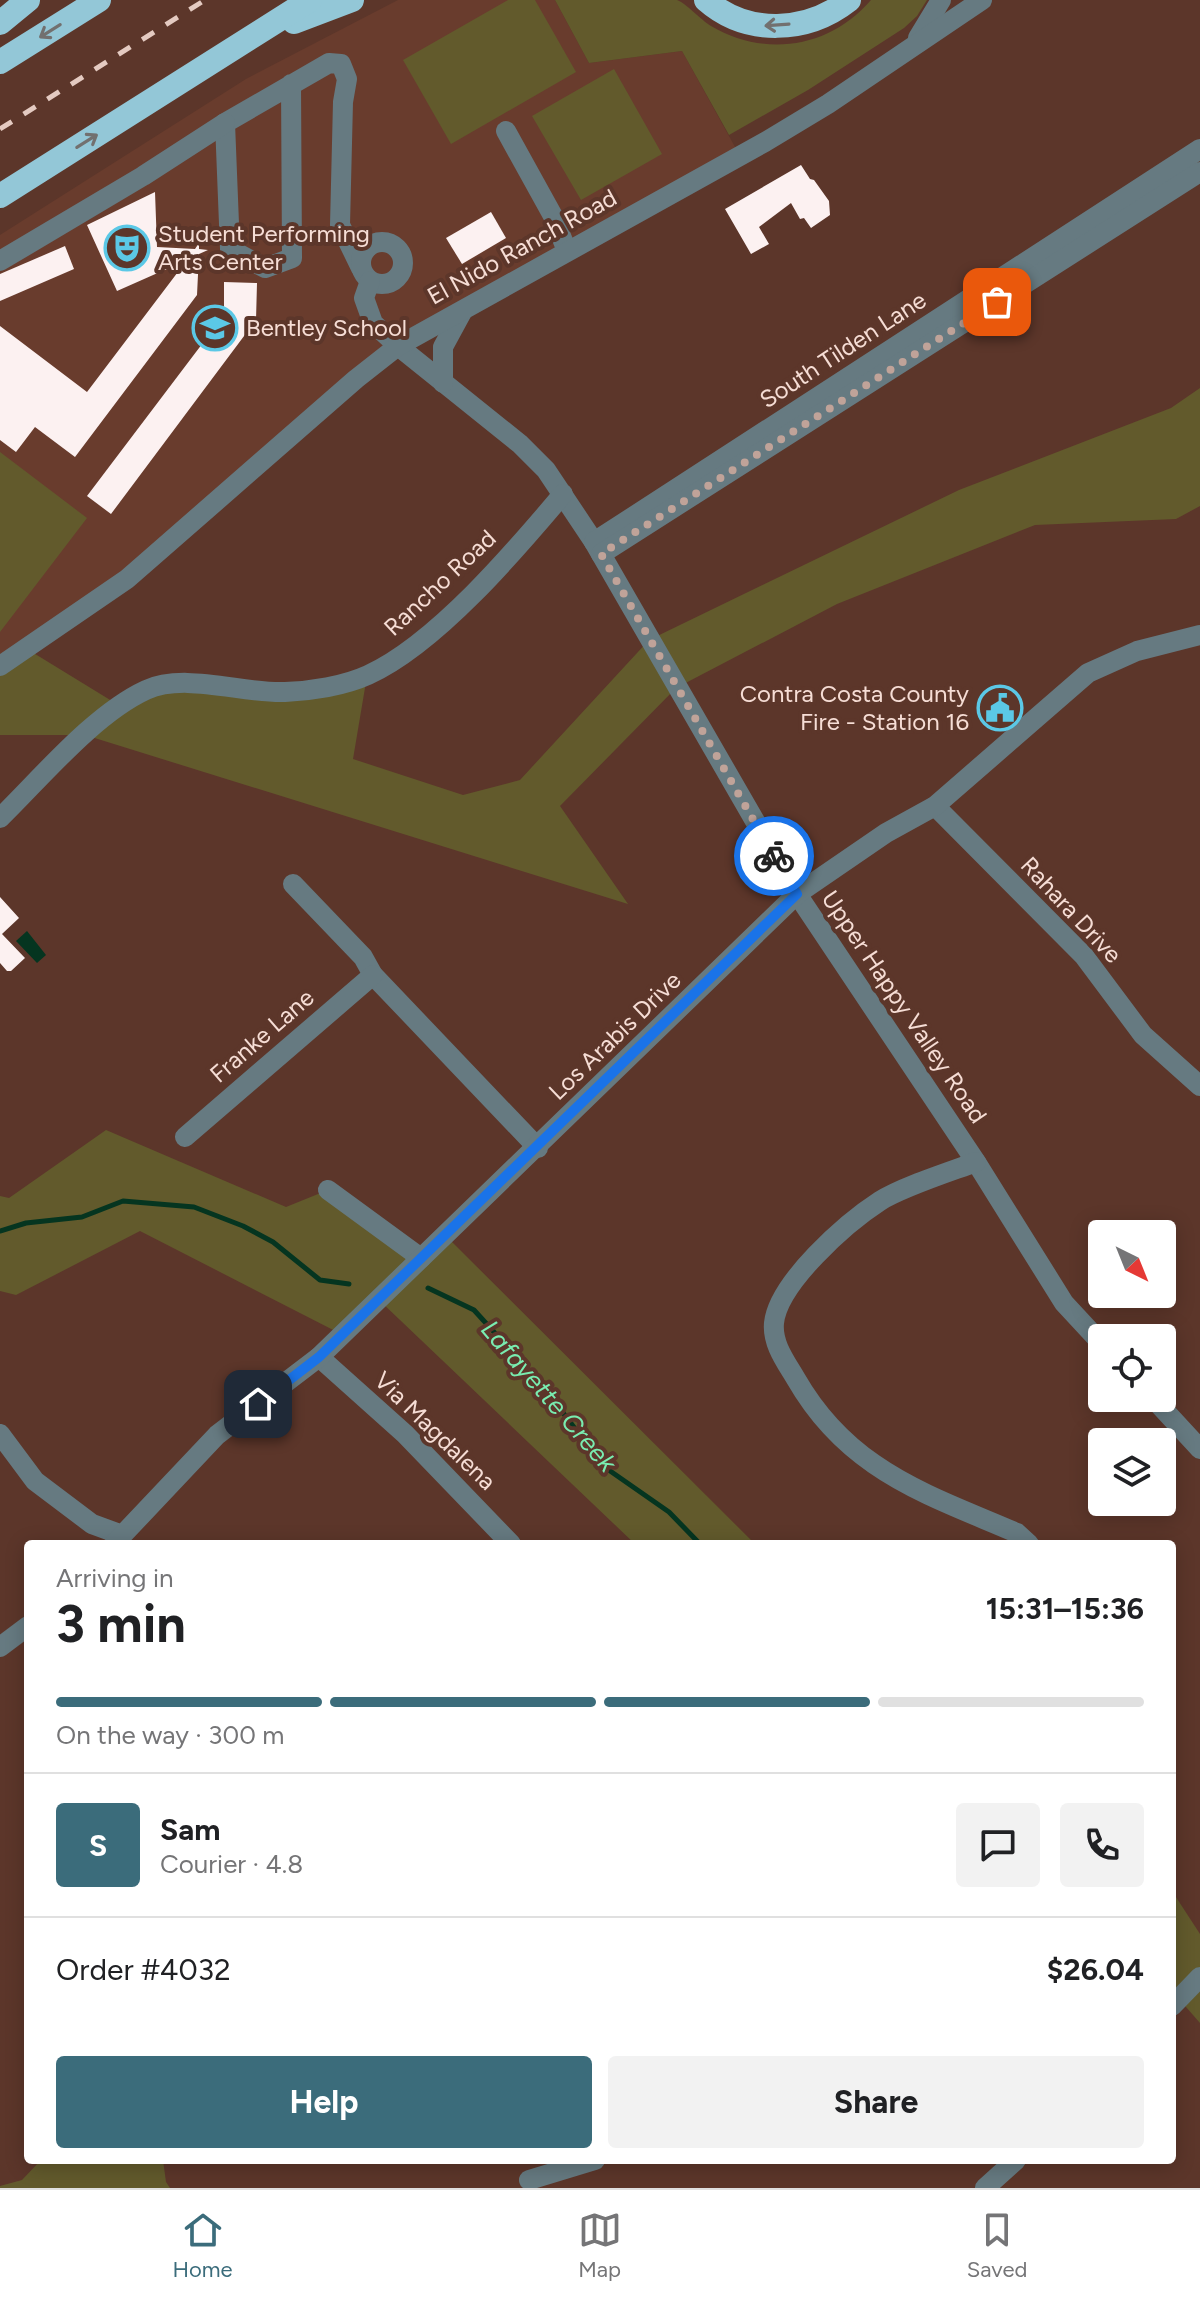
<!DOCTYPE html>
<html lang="en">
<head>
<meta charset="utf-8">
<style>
  :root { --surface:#fff; --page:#f2f2f2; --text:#202124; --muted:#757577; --line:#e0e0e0; --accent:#3b6c7b }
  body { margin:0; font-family:Figtree,sans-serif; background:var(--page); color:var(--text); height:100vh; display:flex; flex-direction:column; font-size:30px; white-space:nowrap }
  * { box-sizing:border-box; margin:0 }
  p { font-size:26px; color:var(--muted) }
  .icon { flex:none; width:44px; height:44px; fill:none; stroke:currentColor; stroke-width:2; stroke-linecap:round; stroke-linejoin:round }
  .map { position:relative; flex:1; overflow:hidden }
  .drawer { position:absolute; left:24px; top:1540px; width:1152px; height:624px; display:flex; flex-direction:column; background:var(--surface); border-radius:8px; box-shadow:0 4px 20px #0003 }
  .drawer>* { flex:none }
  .needle { width:52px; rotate:137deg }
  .buttons { position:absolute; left:1088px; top:1220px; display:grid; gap:16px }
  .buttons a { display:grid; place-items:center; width:88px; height:88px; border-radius:8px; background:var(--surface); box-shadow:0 4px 20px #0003; font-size:40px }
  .pin { position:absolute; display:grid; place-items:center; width:68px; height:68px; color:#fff; margin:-34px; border-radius:16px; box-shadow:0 4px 12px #0006 }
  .courier { position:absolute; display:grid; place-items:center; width:80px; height:80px; margin:-40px; border:6px solid #1a73e8; border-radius:50%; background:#fff; color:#222; box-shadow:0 2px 10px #0007 }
  .overview em { font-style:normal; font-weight:700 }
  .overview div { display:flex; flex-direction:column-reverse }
  .overview { display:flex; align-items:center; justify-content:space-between; height:136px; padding:0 32px }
  h1 { font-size:52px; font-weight:700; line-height:60px }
  .bar { display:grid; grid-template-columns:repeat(4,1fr); gap:12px 8px; align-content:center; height:96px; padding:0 32px }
  .bar i { height:10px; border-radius:6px; background:var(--line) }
  .bar .current { background:var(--accent) }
  .bar p { grid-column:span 4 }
  .line { display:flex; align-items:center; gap:20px; padding:0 32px; border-top:2px solid var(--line) }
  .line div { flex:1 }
  .round { display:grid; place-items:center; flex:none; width:84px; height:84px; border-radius:8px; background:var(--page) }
  .action { display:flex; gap:16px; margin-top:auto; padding:16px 32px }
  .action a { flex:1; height:92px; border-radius:8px; background:var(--accent); color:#fff; font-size:32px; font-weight:700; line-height:92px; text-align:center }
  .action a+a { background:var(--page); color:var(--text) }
  .tabs { display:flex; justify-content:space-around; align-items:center; height:112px; border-top:2px solid var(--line); background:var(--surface); font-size:22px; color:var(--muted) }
  .tabs a { display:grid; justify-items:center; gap:4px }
  .tabs .current { color:var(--accent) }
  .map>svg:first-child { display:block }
</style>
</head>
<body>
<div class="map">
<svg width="1200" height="2188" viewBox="0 0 1200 2188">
  <rect width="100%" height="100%" fill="#5c362a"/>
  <polygon fill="#693c2d" points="398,0 555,0 589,63 682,51 740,156 398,346 219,498 0,666 0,235 246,79"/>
  <g fill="#625a2c">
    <polygon points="508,0 535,0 576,72 451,144 403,60"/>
    <path d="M555 0C585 0 616 0 646 0 655 0 669 0 677 0 686 3 701 20 711 26 765 58 830 48 871 0H927L917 16 904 28 808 90 729 135 682 51 589 63Z"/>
    <polygon points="614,69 662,154 581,200 532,116"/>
    <polygon points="1200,388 1200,506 1176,519 1035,525 837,604 676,688 560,806 628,904 85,735 0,735 0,666 27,649 120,706 148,689 283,692 367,676 353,759 463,795 520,780 649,640 959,490 1171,408"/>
    <polygon points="0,452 87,518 0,632"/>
    <polygon points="106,1130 286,1207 328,1190 421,1258 445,1235 755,1544 635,1544 379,1300 343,1335 140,1231 16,1295 0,1291 0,1196 9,1198"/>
    <polygon points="1172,1891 1200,1934 1200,2023 1172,1991"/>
    <polygon points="41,2160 163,2160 166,2182 170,2188 0,2188 0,2186 22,2180"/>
  </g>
  <polygon fill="#053520" points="27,931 46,955 37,963 16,941"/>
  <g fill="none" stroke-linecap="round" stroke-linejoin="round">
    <g stroke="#053520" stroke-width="5">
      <polyline points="0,1231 26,1223 82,1217 123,1201 194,1207 243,1226 273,1242 320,1280 349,1284"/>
      <polyline points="428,1288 474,1310 543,1386 603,1466 669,1512 700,1544"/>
    </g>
  </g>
  <g fill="#fcf1f1">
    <polygon points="801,165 810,179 814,180 829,201 830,215 811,228 804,218 800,219 791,203 759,227 769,244 751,254 725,209"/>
    <polygon points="155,192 157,247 195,249 199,243 199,249 208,250 199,254 197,295 75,457 35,427 16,452 0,440 0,326 87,392 187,260 117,291 87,225"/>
    <polygon points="491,212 506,238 462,264 446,238"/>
    <polygon points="65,246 74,269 0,301 0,274"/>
    <polygon points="224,282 257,283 256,320 111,514 87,496 224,315"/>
    <polygon points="0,897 19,918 2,934 25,958 11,971 7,971 0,963"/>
  </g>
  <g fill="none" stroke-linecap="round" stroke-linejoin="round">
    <g stroke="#667a81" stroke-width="20">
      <polyline points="918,38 941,0"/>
      <polyline points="291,84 292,258 265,268 230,249 225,123 329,63 341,64 347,79 343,102 340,225 361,268"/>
      <polyline points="506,131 553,216 567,251"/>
      <circle cx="382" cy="263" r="21"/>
      <polyline points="0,261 143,176 225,123"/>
      <polyline points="370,281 364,298 373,323 398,346 520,444 546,470 594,542 797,894 976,1162 1064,1303 1102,1344"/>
      <polyline points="443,383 443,347 462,312"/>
      <polyline points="594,542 1200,149"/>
      <polyline points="601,554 1200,172"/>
      <polyline points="0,666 127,579 356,379 398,346 765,142 828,104 982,0"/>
      <polyline points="935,806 1084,956 1143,1035 1200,1086"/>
      <path d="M0 818C41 778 94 714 146 690 185 672 243 694 285 692 311 691 344 686 368 675 436 644 515 551 563 494"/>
      <polyline points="293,884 363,957 373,975 538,1148"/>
      <polyline points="185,1137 373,975"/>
      <path d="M976 1162C949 1172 902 1187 880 1201 846 1223 778 1283 774 1323 772 1344 786 1362 796 1379 815 1412 842 1442 874 1464 917 1494 969 1512 1017 1533L1029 1544"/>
      <polyline points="328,1190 421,1258"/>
      <polyline points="319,1357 405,1434 511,1544"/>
      <polyline points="1153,1398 1200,1449"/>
      <polyline points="0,1434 35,1481 92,1524 122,1535"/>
      <polyline points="114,1544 217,1435 319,1357 797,894 886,833 935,806 1088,673 1137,651 1200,635"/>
      <polyline points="0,1647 28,1626"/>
      <polyline points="1172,2006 1200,1977"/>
      <polyline points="529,2180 595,2160"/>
      <polyline points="985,2188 1016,2160"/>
    </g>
    <g stroke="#93c7d7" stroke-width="24">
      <path d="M706 0C747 36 807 33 849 0"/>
      <polyline points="294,22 352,0"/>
      <polyline points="0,23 28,0"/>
      <polyline points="0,62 99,0"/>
      <polyline points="0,196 310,0"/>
    </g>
    <polyline stroke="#e4cac1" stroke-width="5" stroke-dasharray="14 14" stroke-linecap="butt" points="0,129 205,0"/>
  </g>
  <defs><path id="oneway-shaft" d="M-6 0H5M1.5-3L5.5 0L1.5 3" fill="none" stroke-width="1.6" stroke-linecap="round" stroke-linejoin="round" transform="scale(2)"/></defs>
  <g stroke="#72706f">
    <use href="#oneway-shaft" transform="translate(777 25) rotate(176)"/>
    <use href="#oneway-shaft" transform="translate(50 31) rotate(148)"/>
    <use href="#oneway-shaft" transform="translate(87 141) rotate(-32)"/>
  </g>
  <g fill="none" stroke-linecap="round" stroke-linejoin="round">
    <polyline stroke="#c0a399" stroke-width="8" stroke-dasharray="0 14.4" points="774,856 601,554 997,302"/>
    <polyline stroke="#1a73e8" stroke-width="10" points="258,1404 319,1357 797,894 774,856"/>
  </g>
  <defs>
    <g id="theatre-ring" transform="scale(2.3)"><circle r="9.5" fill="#5c362a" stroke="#5bc8e6" stroke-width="1.5"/><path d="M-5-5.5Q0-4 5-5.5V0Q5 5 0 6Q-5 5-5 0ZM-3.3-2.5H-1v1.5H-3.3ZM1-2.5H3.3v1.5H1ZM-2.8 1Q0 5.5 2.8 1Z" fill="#5bc8e6"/></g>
    <g id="school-ring" transform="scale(2.3)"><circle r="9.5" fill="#5c362a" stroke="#5bc8e6" stroke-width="1.5"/><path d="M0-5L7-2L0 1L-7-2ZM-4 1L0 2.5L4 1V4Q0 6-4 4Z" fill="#5bc8e6"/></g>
    <g id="civic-ring" transform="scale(2.3)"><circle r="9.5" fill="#5c362a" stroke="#5bc8e6" stroke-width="1.5"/><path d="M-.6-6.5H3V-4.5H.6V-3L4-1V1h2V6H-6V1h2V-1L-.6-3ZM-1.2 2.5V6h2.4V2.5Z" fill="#5bc8e6"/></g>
  </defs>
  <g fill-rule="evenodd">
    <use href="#theatre-ring" x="127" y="248"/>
    <use href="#school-ring" x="215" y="328"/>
    <use href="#civic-ring" x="1000" y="708"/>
  </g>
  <g text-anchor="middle" stroke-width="8" stroke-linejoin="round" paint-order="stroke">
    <g font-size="24" fill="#f6ddd5" stroke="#5c362a" text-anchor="start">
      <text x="158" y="242">Student Performing<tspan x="158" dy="28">Arts Center</tspan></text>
      <text x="246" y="336">Bentley School</text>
      <text x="969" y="702" text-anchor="end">Contra Costa County<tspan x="969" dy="28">Fire - Station 16</tspan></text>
    </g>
    <g font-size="24" fill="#f6ddd5" stroke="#5c362a">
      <text transform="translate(522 247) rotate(-29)" y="8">El Nido Ranch Road</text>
      <text transform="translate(843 350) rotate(-33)" y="8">South Tilden Lane</text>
      <text transform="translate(440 583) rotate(-43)" y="8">Rancho Road</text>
      <text transform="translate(1071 910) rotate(47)" y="8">Rahara Drive</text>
      <text transform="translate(904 1007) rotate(56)" y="8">Upper Happy Valley Road</text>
      <text transform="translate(262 1036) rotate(-41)" y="8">Franke Lane</text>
      <text transform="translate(615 1036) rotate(-44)" y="8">Los Arabis Drive</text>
      <text transform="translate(435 1431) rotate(44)" y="8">Via Magdalena</text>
    </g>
    <g font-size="26" font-style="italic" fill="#79ecb0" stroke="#5c362a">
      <text transform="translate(549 1396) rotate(49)" y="9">Lafayette Creek</text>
    </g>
  </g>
</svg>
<div class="buttons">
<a><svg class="needle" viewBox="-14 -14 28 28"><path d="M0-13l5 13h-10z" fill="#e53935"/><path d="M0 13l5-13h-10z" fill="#757577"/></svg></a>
<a><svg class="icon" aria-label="locate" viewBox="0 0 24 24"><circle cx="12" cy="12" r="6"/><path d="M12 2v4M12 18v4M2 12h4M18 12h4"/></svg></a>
<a><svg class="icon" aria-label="layers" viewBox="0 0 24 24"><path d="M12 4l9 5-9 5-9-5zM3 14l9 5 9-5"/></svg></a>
</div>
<div class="pin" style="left:997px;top:302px;background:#ea580c"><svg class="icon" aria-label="bag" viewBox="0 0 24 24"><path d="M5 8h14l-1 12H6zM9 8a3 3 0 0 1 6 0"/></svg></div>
<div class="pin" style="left:258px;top:1404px;background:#1f2937"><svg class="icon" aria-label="home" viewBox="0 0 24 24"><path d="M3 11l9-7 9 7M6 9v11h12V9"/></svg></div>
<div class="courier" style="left:774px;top:856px"><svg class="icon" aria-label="bike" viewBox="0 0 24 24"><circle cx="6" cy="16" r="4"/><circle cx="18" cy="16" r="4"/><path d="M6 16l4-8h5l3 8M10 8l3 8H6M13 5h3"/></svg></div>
<section class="drawer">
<div class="overview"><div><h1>3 min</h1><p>Arriving in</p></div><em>15:31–15:36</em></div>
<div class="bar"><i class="current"></i><i class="current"></i><i class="current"></i><i></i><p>On the way · 300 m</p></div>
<div class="line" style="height:144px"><b class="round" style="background:var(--accent);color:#fff">S</b><div><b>Sam</b><p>Courier · 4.8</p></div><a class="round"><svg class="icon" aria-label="chat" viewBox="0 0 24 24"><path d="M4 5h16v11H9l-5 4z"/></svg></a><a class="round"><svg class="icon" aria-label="phone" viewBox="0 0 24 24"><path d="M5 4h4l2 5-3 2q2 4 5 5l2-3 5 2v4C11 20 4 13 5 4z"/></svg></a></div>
<div class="line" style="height:104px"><div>Order #4032</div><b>$26.04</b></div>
<div class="action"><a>Help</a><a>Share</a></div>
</section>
</div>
<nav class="tabs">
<a class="current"><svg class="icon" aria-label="home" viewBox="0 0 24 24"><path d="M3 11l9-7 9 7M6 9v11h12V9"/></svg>Home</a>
<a><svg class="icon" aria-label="map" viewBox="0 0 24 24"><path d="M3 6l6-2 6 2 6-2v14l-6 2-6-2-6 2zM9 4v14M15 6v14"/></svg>Map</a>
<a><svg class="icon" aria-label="saved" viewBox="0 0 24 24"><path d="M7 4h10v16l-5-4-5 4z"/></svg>Saved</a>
</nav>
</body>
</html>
